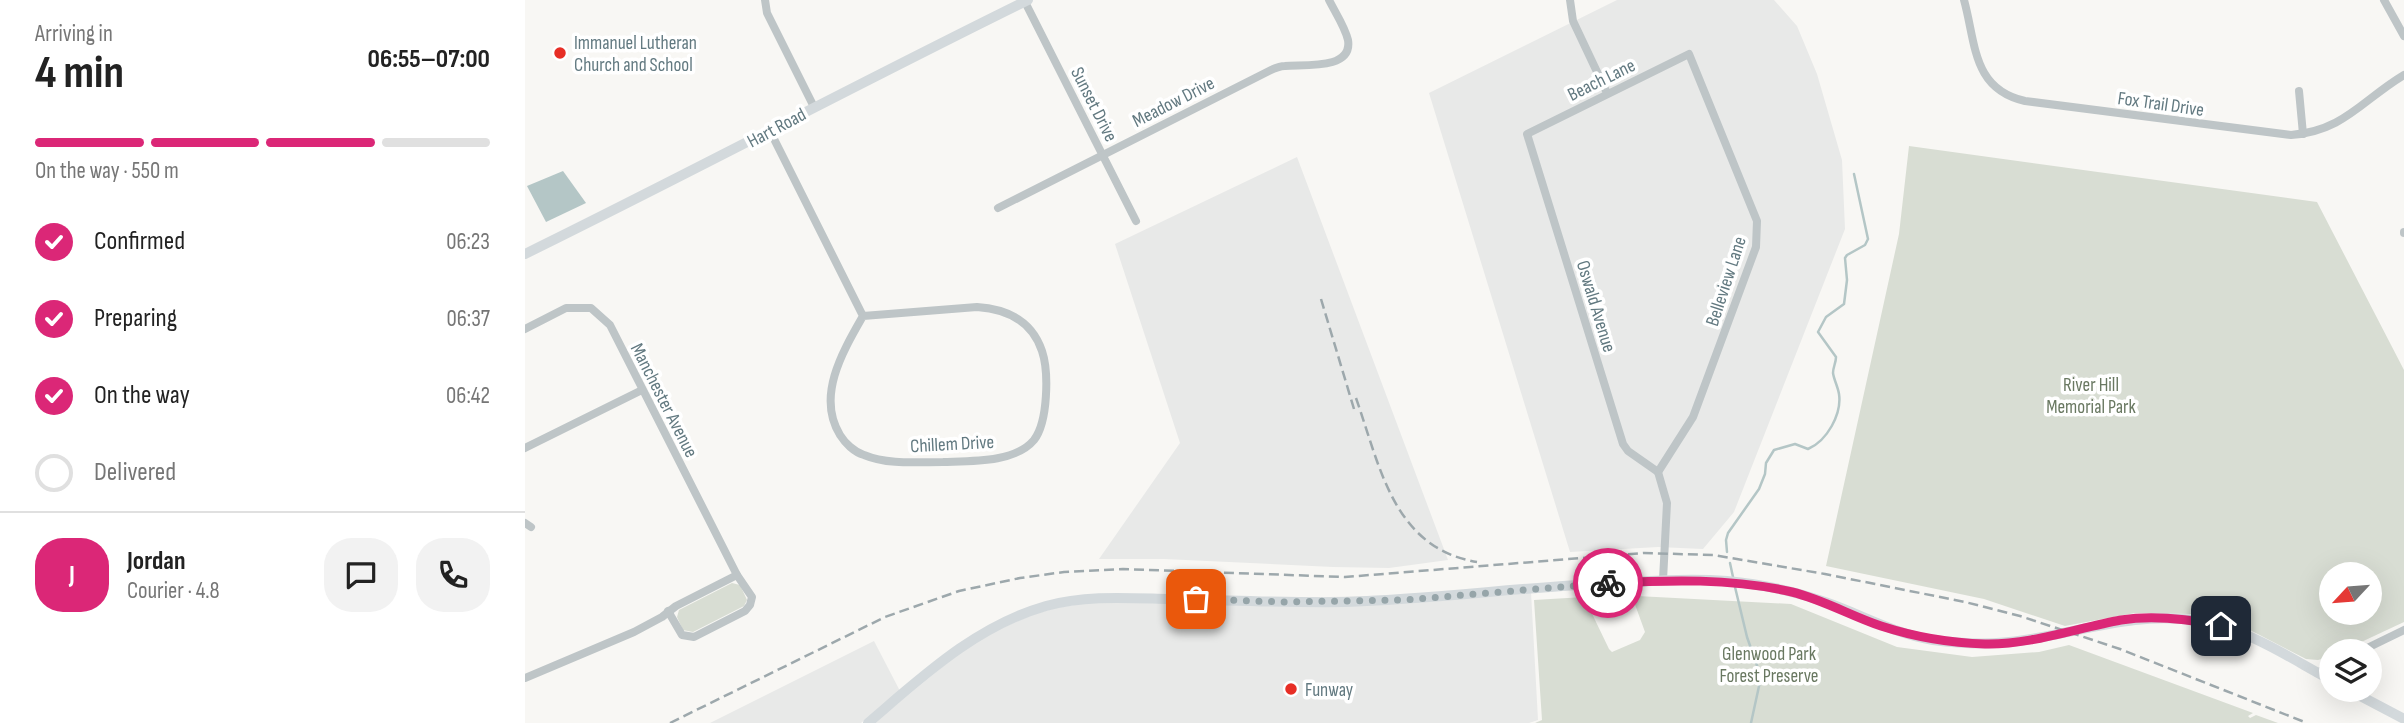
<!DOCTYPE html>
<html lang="en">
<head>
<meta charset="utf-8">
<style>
  :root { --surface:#fff; --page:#f2f2f2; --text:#222; --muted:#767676; --line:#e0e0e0; --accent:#db2777 }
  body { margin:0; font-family:"Sofia Sans Condensed",sans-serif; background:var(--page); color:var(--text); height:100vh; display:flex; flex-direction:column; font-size:26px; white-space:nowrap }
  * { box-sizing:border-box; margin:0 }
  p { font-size:23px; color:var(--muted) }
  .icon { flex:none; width:38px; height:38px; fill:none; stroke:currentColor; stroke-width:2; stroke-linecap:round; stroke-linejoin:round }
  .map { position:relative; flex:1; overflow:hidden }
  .side { display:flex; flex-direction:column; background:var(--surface); width:525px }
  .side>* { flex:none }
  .needle { width:46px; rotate:244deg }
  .controls { position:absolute; left:1794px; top:562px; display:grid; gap:14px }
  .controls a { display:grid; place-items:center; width:63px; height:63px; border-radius:50%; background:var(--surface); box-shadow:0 7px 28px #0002; font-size:35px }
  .pin { position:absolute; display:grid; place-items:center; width:60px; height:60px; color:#fff; margin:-30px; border-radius:14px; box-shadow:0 4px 10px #0006 }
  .courier { position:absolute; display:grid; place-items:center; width:70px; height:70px; margin:-35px; border:5px solid #db2777; border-radius:50%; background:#fff; color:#222; box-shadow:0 2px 9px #0007 }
  .summary em { font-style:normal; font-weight:700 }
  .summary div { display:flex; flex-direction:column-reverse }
  .summary { display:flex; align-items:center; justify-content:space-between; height:119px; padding:0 35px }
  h1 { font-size:46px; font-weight:700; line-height:52px }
  .bar { display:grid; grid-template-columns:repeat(4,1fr); gap:10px 7px; align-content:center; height:84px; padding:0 35px }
  .bar i { height:9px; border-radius:5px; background:var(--line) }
  .bar .on { background:var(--accent) }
  .bar p { grid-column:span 4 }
  .line { display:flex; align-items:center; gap:18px; padding:0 35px; border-top:2px solid var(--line) }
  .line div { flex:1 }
  .round { display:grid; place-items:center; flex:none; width:74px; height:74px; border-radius:28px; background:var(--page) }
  ol { padding:0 35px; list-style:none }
  li { display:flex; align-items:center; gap:21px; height:77px }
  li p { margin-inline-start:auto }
  li .icon { padding:7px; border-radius:50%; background:var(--accent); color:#fff; stroke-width:4 }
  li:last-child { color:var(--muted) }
  li i { width:38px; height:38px; border:4px solid var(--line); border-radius:50% }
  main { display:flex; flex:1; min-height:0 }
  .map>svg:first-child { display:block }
</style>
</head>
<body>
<main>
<section class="side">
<div class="summary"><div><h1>4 min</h1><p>Arriving in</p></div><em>06:55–07:00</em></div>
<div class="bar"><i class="on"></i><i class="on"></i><i class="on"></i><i></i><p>On the way · 550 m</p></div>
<ol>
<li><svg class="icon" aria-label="check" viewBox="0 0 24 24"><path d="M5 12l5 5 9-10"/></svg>Confirmed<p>06:23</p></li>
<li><svg class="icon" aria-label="check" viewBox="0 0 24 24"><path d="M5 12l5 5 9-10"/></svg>Preparing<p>06:37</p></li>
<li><svg class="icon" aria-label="check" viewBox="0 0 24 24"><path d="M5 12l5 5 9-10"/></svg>On the way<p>06:42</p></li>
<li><i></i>Delivered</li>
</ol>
<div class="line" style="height:126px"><b class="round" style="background:var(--accent);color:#fff">J</b><div><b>Jordan</b><p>Courier · 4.8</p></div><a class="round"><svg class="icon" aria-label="chat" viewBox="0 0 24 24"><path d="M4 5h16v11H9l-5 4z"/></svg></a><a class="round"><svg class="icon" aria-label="phone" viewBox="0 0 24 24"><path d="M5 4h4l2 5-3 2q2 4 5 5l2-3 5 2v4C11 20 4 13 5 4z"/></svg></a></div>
</section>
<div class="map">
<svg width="1879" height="723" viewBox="0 0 1879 723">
  <rect width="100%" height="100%" fill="#f8f7f4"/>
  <g fill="#e8e9e8">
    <polygon points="1092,0 1249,0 1272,26 1292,74 1317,160 1320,229 1209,512 1178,549 1133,547 1045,552 904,93"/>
    <polygon points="772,157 923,560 864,568 808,567 639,559 574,559 655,443 590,244"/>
    <polygon points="1006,592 1013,720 1004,723 349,723 438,650 473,630 509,614 531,608 562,603"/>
    <polygon points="349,641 375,691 336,723 185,723"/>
  </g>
  <g fill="#d8ddd3" fill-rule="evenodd">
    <path d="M1384 146 1792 202 1879 370V622L1817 651H1806V656L1793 660 1781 659 1725 630 1689 618 1665 614 1610 613 1540 626 1459 599 1301 566 1374 234ZM1806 574H1844V612H1806Z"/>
    <polygon points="207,583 215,585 222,600 219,606 168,632 158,630 152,617 154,610"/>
    <polygon points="1112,596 1266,604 1372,647 1447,657 1514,652 1544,645 1728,713 1723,716 1725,718 1731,715 1753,723 1010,723 1017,720 1009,600 1059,597 1084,649 1087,652 1115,640 1120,632 1108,599"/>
  </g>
  <polygon fill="#b4c6c6" points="38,171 61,203 21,222 2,186"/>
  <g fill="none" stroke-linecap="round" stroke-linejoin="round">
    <g stroke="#b4c6c6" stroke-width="2.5">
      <path d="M1202 552 1201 540 1203 533 1234 489 1240 474 1241 463 1249 450 1270 444 1283 449C1302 441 1317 414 1314 394 1313 387 1309 380 1308 373 1308 367 1311 363 1311 357L1293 332 1301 317 1319 304 1322 280 1320 258 1322 255 1340 245 1343 239 1329 174"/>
      <polyline points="1205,563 1208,577"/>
      <polyline points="1210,587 1222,637 1236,677 1226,723"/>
    </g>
    <g stroke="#bec5c7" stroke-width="8">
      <polyline points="240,0 242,13 289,107"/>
      <polyline points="1045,0 1048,21 1082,93"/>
      <path d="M1439 0C1451 43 1447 89 1500 101L1766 135C1819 131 1837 100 1879 75"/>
      <polyline points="1859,0 1879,36"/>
      <polyline points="500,2 611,221"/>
      <polygon points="1164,54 1232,221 1231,247 1168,417 1133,472 1103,451 1098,444 1002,134"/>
      <polyline points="1774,91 1778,134"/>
      <path d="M245 131 338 316 452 307C482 309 507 321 517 351 524 372 523 422 509 440 490 463 445 461 418 462 392 462 363 465 339 455 329 452 320 443 315 435 291 396 318 351 338 316"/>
      <path d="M473 208 744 71C750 68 754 66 760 66 776 64 828 71 823 40 820 27 810 12 804 0"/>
      <polyline points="1879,233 1879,232"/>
      <polyline points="0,329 41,308 66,308 85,325 212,575 227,597 225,605 220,611 169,637 157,635 143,611"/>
      <polyline points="0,448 117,390"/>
      <polyline points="1133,472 1142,503 1138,580"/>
      <polyline points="0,523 6,527"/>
      <polyline points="1836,651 1879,630"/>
      <polyline points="1792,673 1806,666"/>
      <polyline points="0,678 109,632 137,617 151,606 212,575"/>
    </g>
    <g stroke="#d3d9dc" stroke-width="10">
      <path d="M0 254C169 171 334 83 503 0"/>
      <polyline points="1824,690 1879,719"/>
      <path d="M343 723C398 676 451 626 521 606 561 595 602 598 643 599 702 600 761 603 820 602 909 599 998 587 1087 583 1125 581 1164 578 1202 581 1234 584 1269 591 1300 602 1336 614 1369 634 1408 640 1438 644 1470 645 1500 640 1560 631 1611 611 1674 621 1723 629 1763 657 1806 680"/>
    </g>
    <g stroke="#9da8ac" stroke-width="2.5" stroke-dasharray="10 5" stroke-linecap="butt">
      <polyline points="796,299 829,409"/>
      <path d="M831 398C855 466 868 548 952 562"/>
      <polyline points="145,723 360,617 434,591 495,578 539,572 598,569 820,577 1119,553 1188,555 1300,574 1440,602 1495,616 1595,649 1782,723"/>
    </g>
  </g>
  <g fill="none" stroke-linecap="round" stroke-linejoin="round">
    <polyline stroke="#96a5a9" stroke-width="7" stroke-dasharray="0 12.6" points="671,599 758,602 880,600 1083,583"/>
    <path stroke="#db2777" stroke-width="9" d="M1083 583C1145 580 1206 578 1267 592 1299 600 1326 616 1356 626 1390 637 1425 643 1460 644 1505 645 1552 628 1596 620 1629 615 1663 619 1696 626"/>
  </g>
  <g fill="#e72e25" stroke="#fff" stroke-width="2.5">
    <circle cx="35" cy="53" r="7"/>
    <circle cx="766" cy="689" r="7"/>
  </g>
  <g text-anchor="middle" stroke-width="7" stroke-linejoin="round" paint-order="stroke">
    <g font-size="19" fill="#627980" stroke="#fff" text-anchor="start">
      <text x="49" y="49">Immanuel Lutheran<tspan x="49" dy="22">Church and School</tspan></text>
      <text x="780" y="696">Funway</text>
    </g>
    <g font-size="19" fill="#627980" stroke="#fff">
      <text transform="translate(1076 79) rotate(-26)" y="7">Beach Lane</text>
      <text transform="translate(648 101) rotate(-27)" y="7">Meadow Drive</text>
      <text transform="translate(1636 103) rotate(8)" y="7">Fox Trail Drive</text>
      <text transform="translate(570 104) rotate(63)" y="7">Sunset Drive</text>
      <text transform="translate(251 127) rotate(-28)" y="7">Hart Road</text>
      <text transform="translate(1200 281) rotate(-72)" y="7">Belleview Lane</text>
      <text transform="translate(1072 306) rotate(73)" y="7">Oswald Avenue</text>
      <text transform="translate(140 400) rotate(63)" y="7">Manchester Avenue</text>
      <text transform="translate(427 443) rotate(-3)" y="7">Chillem Drive</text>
    </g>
    <g font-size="19" fill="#697861" stroke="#fff">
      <text x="1566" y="391">River Hill<tspan x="1566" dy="22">Memorial Park</tspan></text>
      <text x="1244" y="660">Glenwood Park<tspan x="1244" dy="22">Forest Preserve</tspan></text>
    </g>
  </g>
</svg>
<div class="controls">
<a><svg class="needle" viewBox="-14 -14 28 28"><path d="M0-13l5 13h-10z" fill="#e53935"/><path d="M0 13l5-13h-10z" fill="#767676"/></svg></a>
<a><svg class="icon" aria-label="layers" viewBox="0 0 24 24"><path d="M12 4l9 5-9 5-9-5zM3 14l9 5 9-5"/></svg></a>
</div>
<div class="pin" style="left:671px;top:599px;background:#ea580c"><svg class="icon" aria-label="bag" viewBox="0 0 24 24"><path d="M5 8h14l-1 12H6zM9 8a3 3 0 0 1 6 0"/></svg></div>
<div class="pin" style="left:1696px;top:626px;background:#1f2937"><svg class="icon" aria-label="home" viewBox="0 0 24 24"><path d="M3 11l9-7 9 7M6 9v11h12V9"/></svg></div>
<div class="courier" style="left:1083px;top:583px"><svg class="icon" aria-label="bike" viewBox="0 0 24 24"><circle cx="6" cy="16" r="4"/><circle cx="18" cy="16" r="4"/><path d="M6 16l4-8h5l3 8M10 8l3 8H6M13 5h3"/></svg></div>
</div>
</main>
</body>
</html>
